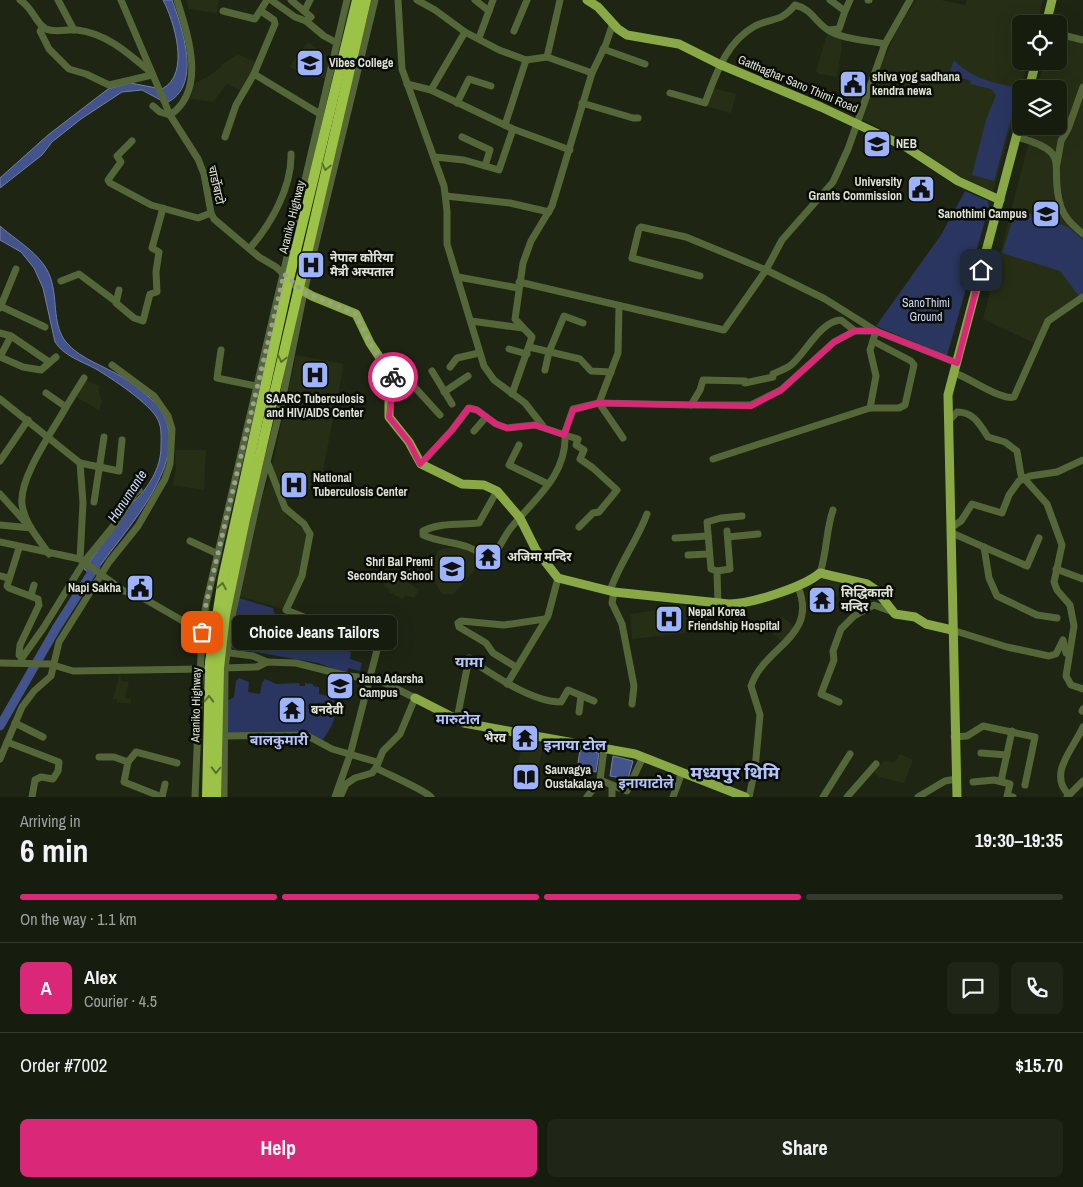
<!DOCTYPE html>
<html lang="en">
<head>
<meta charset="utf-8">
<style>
  :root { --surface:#161c0e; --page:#1f2517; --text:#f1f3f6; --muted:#9ea19e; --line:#353a2e; --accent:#db2777 }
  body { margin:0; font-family:"Archivo Narrow","Noto Sans Devanagari",sans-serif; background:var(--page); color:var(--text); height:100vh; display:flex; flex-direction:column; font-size:19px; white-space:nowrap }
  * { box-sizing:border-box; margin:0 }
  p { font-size:16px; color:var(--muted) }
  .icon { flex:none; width:28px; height:28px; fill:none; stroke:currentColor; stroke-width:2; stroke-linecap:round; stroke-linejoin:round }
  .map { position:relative; height:797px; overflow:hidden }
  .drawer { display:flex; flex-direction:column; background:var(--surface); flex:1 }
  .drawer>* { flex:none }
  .fabs { position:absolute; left:1012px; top:15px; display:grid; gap:10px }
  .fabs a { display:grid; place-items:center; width:55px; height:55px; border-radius:8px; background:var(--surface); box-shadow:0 5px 20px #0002,0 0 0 1px var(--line); font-size:25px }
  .pin { position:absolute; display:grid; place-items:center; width:42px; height:42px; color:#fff; margin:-21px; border-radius:10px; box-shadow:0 2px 8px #0006 }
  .courier { position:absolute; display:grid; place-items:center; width:50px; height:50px; margin:-25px; border:4px solid #db2777; border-radius:50%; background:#fff; color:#222; box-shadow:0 1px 6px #0007 }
  .bubble { position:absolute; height:35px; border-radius:8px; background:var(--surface); box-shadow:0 5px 20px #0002,0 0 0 1px var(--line); font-size:16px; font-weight:700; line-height:35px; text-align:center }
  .head em { font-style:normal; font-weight:700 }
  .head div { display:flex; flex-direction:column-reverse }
  .head { display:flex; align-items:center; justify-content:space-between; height:85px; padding:0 20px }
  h1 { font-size:32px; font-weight:700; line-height:38px }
  .bar { display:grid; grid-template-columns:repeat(4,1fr); gap:8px 5px; align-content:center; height:60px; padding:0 20px }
  .bar i { height:6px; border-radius:4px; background:var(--line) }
  .bar .active { background:var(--accent) }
  .bar p { grid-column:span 4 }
  .line { display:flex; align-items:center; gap:12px; padding:0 20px; border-top:1px solid var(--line) }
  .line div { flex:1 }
  .round { display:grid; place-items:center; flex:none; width:52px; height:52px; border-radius:8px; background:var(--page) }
  .action { display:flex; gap:10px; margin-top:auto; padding:10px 20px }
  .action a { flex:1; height:58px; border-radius:8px; background:var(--accent); color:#fff; font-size:20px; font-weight:700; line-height:58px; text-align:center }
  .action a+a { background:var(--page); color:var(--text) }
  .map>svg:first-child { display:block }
</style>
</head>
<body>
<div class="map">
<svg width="1083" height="797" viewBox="0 0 1083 797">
  <rect width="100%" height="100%" fill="#1e2513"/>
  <g fill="#262f15">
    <polygon points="186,0 219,0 217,13 189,9"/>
    <polygon points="916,0 941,0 965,5 967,0 1043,0 1037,24 1021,24 1021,61 1028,61 993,193 946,169 914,145 859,118 895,34"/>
    <polygon points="828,31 840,36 842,46 837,77 819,74 816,71"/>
    <polygon points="1059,36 1083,42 1083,296 1052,316 1036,344 983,319 1033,126 1059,126 1059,89 1037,89 1044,61 1059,61"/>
    <polygon points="308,42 330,59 325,80 318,74 316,78 289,67"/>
    <polygon points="238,54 250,60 251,58 257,64 242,91 227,84 213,102 191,99 193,84 209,76 222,66 221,65"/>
    <polygon points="713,88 736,94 731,113 705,106"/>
    <polygon points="296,355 344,364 319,490 286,489 287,516 307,532 300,573 283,609 239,596 256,508 269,481"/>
    <polygon points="85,380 100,386 98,389 102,402 99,410 74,396"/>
    <polygon points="175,450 206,450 204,490 173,485 176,469"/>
    <polygon points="444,548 466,548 480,554 473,572 454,594 442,594 428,571 438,551"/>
    <polygon points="390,574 394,576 396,574 419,590 414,598 405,595 403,599 389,592 390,590 384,586"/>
    <polygon points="825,575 843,585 834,601 813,587"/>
    <polygon points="682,606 702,608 708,613 707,626 703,626 703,631 632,639 630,614"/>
    <polygon points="782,616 794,627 782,641 771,632"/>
    <polygon points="120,673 121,681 129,682 125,698 131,699 131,704 117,702 117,699 113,699"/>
    <polygon points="523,741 544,743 535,781 519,777 521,772 517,770"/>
    <polygon points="900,754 913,760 904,783 879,777 874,772 884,761 894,763"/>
  </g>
  <g fill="#2a3660">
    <path d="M954 60C970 78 996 84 1019 88L994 181 972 175 986 120 996 95 991 89 970 84 971 81 949 74Z"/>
    <polygon points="965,191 988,201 989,206 947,356 876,326 941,235"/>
    <polygon points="1016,209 1068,227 1083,240 1083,294 1079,296 1060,271 1002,253"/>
    <polygon points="239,598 273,608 275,615 271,621 270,641 289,645 292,633 309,637 308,644 322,647 323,644 351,652 350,659 362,663 360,671 348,668 347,674 318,663 232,648"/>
    <path d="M239 678 249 682 248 692 260 694 262 683 265 679 276 684 299 683 300 686H305V683L313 684V686L319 687V694L333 697C337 719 334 724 321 742L307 733 227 735V701L234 697 236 681Z"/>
  </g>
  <g fill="#43548d" stroke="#727fa3">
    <path d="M163 0H172C182 27 203 87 166 103L142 90 122 92 81 119 52 142 42 155 0 188V178L48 135 108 89 130 83 162 89C191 74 174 21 163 0Z"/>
    <path d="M0 226C19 243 46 256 52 283 57 302 53 326 66 342 80 360 111 368 130 382 143 392 160 403 166 420 185 472 119 536 93 576L84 569 132 503C148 489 161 468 161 447 161 438 162 428 158 420 151 404 111 378 96 369 81 361 64 356 55 342L43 288 34 268 21 252 0 240Z"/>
    <polygon points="580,750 599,753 596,772 577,769"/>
    <polygon points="613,756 633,761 628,779 610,776"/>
  </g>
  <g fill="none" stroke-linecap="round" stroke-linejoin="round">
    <polyline stroke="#43548d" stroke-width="9" points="0,726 57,627 96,566"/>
    <g stroke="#556638" stroke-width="7">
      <path d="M20 0C33 8 36 24 46 29 55 33 67 29 77 30 105 33 127 52 148 70"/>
      <polyline points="58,0 74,30"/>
      <polyline points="121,0 170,115 198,159 204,174 211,213 214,219 259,257 276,267 298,288"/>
      <polyline points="271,0 295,17 306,21"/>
      <polyline points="291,0 311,17 306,21 324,36 337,43"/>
      <polyline points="398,0 402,69 444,186 447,211 447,244 484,366 494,380 525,403 543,426"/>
      <polyline points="417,0 435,10 465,32 499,50 526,60 547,57 592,73"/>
      <polyline points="475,0 489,11"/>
      <polyline points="868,0 869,0"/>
      <polyline points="305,10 310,0"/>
      <polyline points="223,11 255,19 267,0"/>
      <polyline points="845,11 850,0"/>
      <polyline points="43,27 40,31 49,49 69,69 86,74 109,85 152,75"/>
      <polyline points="829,30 839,29 845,11 830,0"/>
      <polyline points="514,31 527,0"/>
      <polyline points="1059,34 1083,40"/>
      <polyline points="479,38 493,0"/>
      <polyline points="603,49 645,64"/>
      <polyline points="547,57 560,0"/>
      <polyline points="254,74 275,24 274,20 261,11"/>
      <polyline points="407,84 431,90 513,129 570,150"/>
      <polyline points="431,90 465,32"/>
      <path d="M670 93 705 103C716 74 726 42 755 26 773 17 780 23 795 5 812 9 815 22 828 30 844 40 867 40 885 44"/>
      <polyline points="457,103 469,79 491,86"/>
      <polyline points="582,103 633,118 638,118"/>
      <polyline points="153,106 160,112 170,115"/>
      <path d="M170 115C207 90 188 35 177 0"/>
      <polyline points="505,125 526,60"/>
      <polyline points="225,137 236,105 254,74 320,114"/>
      <polyline points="462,137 490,150 485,166"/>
      <path d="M1017 137C1076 153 1047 165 1061 207 1065 219 1074 226 1083 234"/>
      <polyline points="132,141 117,156 121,162 108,180 110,183 151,205 198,218 211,213"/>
      <polyline points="435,157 464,160 499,170 513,129"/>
      <polyline points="1057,164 1061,141 1068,129 1083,87"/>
      <polyline points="446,196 510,203 549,212"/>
      <path d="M250 248C271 224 292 187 291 154"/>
      <polyline points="700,276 632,258 639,229 641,227 686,237 766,270 825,299 876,331 957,363"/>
      <polyline points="458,277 518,288"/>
      <polyline points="61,281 79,274 115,301"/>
      <polyline points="519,282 724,330 766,270 782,240 833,182 848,149 885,44 910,0"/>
      <polyline points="119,290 116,303 134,318 143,321 150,294 157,292 156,272 159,252 152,248 163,208"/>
      <polyline points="0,306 45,327"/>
      <polyline points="0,308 16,269"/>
      <polyline points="471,321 522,328"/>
      <polyline points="0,333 11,336 49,362"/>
      <polyline points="529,347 580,359 591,371 611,372"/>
      <polyline points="509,349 527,354"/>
      <polyline points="221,350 217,378 256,386"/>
      <polyline points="0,357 23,367 41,370 56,357"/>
      <polyline points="0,357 11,336"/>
      <polyline points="450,367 457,358 479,353"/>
      <polyline points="545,370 549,352 564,316 583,323"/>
      <polyline points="432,371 452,404"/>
      <path d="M954 373C969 377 1001 401 1014 397L1048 321 1083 297"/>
      <polyline points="409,381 440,415"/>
      <polyline points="444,392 468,376"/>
      <path d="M46 393 66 407C53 431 19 477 22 504 24 523 39 539 49 554"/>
      <polyline points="512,394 532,337 515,319 523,263 531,241 552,206 592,73 606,44 613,23"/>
      <polyline points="0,399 80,463 83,503 80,559"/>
      <polyline points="691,405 751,405 781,390 834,342 855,331"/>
      <polyline points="66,407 84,378"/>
      <path d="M948 422 957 412C974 412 980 425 988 437L1005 442 1017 451 1021 475 1047 504 1062 545 1054 582 1057 590 1070 605 1074 626 1066 676 1071 685 1083 689"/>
      <polyline points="474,431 486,417"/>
      <polyline points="564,435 573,409 599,403 618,353 619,306"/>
      <polyline points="565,435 578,439 576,445 584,450 580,459 593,468 617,490 599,512 593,513 579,527"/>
      <path d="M623 438 599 403 691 405 700 390 703 380 745 381V383L773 377V374C779 371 786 369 791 365 806 353 820 321 841 320L855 331H876L870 350 876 376 870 408"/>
      <polyline points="519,445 509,465 548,484"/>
      <polyline points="713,459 870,408 899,408 905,405 914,365 911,361 873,341"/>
      <polyline points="0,461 28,420"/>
      <polyline points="80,463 119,471 122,440"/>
      <polyline points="268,464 285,508 304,524 310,534 302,576 286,610 378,646 350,755 335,797"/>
      <path d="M421 464 452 430 469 408 477 410 496 424 507 428 535 425 565 435C567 476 533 500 510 529 502 540 498 552 488 561 468 539 448 546 423 535V531C441 522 460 525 479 523L497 491"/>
      <polyline points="0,494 27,524"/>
      <polyline points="94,502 104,437"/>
      <polyline points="0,525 31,528"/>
      <polyline points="952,527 961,521 972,504 1002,513 1009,495 1019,481 1030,476 1057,472 1083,460"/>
      <polyline points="952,533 1027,566 1039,538"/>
      <polyline points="728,537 758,534"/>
      <polyline points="675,538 708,536"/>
      <polyline points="190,541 218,554"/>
      <polyline points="0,542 80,559 124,591 143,598 202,632"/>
      <polyline points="984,547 989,578 997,596 1037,615 1057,618"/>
      <polyline points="19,548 7,586 9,588 38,599 39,605 20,645 19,655 22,658"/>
      <polyline points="688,555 709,554"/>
      <polyline points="1056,569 1083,579"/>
      <polyline points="717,571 711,569 707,522 721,518 742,516"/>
      <path d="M820 573C827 552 826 530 833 510"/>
      <polyline points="0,576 9,578"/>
      <path d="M610 591C619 564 637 541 647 514"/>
      <polyline points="614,592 612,603 622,624 634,686 632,704"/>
      <polyline points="31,595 34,585"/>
      <polyline points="718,604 717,571 730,569 727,531"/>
      <polyline points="952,630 1007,647 1049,656 1056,654 1063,640 1066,653"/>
      <polyline points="223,652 253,656 267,662"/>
      <polyline points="0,663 50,664 73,671 204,669"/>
      <polyline points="21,663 22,658 44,627 84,562 115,524 135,493 139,490"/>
      <path d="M475 663C498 678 533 702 561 702L568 690 594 701"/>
      <polyline points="516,667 493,653 486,643 459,627 458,623 461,621 504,625 545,619"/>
      <polyline points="222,668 257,667 267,662 296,663 348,676 377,679 415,698 400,734 383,751 376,768 372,773 355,778 346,784 340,797"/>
      <polyline points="507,684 548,616 558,578"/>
      <polyline points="839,702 821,694 834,660 833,651 841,629 854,616 874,605 893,612"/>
      <polyline points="1082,711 1083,709"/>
      <polyline points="579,712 581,696"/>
      <polyline points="457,719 469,658"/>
      <polyline points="15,723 43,737"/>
      <polyline points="225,736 306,735 332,749 377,762"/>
      <polyline points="954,737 967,736 983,726 1035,737 1025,785"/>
      <polyline points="7,742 59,762 58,771 53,779 41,777 35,780 32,797"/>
      <polyline points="981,753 1007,755"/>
      <polyline points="99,757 114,757 128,762 124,782 162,797"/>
      <polyline points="0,759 22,707 34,691 51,676 59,642 109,562 138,526 165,479 170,464 172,429 168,416 154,396 112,365"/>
      <polyline points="128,762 136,752 177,763"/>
      <path d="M376 768C391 776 421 788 431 797"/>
      <polyline points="600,780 627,791 643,757"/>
      <polyline points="1001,781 1012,731"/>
      <polyline points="973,782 994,780 1010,784 1007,796 1013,797"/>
      <path d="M1069 795C1047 774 1074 748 1083 727"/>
      <polyline points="162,797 165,784"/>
      <polyline points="195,797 202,632 206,604 347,0"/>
      <polyline points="224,797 225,668 233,612 257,502 281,406 304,292 375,0"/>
      <polyline points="587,797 600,780 604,749"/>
      <polyline points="612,797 612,787"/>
      <polyline points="673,797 682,772"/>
      <path d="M749 797 755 769 760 715 751 686C764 646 819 637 798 587"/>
      <polyline points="823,797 850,754"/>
      <polyline points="847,797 876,764"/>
      <polyline points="918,797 945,781 956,779"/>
      <polyline points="1067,797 1083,781"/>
    </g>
    <g stroke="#88a945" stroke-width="9">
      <polyline points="587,0 598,7 618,29 627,35 679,44 719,64 821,107 906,147 958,181 1000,200"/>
      <polyline points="1046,24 1052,0"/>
      <polyline points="1029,89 1036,61"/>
      <path d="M298 288 312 296 356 314 370 343 392 376 394 386 389 402V417L409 442 421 464 462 484 484 485 497 491 520 518 536 550 558 578 614 592 729 604C751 604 804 587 820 573L867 584 876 590 895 614 915 617 926 624 952 630"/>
      <polyline points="415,698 464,723 635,754 745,797"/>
      <polyline points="957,797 948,395 1021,119"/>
    </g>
    <g stroke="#9cc348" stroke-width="10">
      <polyline points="207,797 210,662 223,578 289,279 357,0"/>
      <polyline points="216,797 219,668 225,615 245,519 366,0"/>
    </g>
  </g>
  <defs><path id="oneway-chevron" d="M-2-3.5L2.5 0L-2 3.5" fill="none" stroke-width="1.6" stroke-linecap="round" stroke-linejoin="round" transform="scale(1.25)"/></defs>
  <g stroke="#5a712a">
    <use href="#oneway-chevron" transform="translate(326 167) rotate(103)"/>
    <use href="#oneway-chevron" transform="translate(282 359) rotate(103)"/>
    <use href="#oneway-chevron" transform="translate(222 586) rotate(-80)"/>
    <use href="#oneway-chevron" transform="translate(209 699) rotate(-89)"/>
    <use href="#oneway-chevron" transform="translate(216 770) rotate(91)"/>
  </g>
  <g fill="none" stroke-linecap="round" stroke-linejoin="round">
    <polyline stroke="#9ba092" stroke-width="5" stroke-dasharray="0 9" points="202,632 206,604 284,274 304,292 356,314 370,343 393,377"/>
    <polyline stroke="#db2777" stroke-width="6" points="393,377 389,417 409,442 420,464 452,430 468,408 477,410 496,424 507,428 535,425 564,435 573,410 599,403 751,406 781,390 834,342 854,331 876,331 957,363 981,270"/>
  </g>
  <defs>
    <g id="university-square" transform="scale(1.4375)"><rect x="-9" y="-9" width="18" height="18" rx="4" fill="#9db4fd" stroke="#0a0d06"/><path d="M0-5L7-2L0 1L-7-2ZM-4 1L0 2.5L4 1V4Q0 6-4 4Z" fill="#111"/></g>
    <g id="civic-square" transform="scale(1.4375)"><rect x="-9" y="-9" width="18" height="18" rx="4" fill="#9db4fd" stroke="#0a0d06"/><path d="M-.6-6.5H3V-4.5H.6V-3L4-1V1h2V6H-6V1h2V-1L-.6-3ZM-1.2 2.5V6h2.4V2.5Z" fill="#111"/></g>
    <g id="hospital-square" transform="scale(1.4375)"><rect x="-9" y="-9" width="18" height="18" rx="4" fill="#9db4fd" stroke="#0a0d06"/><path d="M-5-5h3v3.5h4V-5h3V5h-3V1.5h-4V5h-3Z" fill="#111"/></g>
    <g id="temple-square" transform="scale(1.4375)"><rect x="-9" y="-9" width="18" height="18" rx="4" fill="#9db4fd" stroke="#0a0d06"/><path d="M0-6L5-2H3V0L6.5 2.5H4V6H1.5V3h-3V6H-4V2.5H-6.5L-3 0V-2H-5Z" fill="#111"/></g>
    <g id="school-square" transform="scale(1.4375)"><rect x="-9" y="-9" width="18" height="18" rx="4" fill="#9db4fd" stroke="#0a0d06"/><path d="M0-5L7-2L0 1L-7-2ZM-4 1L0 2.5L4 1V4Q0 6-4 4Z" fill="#111"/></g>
    <g id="library-square" transform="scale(1.4375)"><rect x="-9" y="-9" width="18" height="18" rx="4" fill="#9db4fd" stroke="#0a0d06"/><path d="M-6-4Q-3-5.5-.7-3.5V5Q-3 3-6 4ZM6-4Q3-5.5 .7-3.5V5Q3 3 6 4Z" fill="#111"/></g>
  </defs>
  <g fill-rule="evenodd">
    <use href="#university-square" x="310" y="63"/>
    <use href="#civic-square" x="853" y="84"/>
    <use href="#university-square" x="877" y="144"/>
    <use href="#civic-square" x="921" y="189"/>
    <use href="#university-square" x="1046" y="214"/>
    <use href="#hospital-square" x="311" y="265"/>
    <use href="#hospital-square" x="315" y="375"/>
    <use href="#hospital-square" x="294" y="485"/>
    <use href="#temple-square" x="488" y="557"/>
    <use href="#school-square" x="452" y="569"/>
    <use href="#civic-square" x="140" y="588"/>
    <use href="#temple-square" x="822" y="600"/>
    <use href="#hospital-square" x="669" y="619"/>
    <use href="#university-square" x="340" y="686"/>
    <use href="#temple-square" x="292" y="710"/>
    <use href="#temple-square" x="525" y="738"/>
    <use href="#library-square" x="526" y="777"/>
  </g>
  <g text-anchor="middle" stroke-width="5" stroke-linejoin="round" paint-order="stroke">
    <g font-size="12" font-weight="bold" fill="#dee3d7" stroke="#0a0d06" text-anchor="start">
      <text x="329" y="67">Vibes College</text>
      <text x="872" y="81">shiva yog sadhana<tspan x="872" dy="14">kendra newa</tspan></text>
      <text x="896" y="148">NEB</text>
      <text x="902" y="186" text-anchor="end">University<tspan x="902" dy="14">Grants Commission</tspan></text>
      <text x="1027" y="218" text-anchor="end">Sanothimi Campus</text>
      <text x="330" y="262">नेपाल कोरिया<tspan x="330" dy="14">मैत्री अस्पताल</tspan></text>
      <text x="315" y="403" text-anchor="middle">SAARC Tuberculosis<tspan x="315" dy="14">and HIV/AIDS Center</tspan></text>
      <text x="313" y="482">National<tspan x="313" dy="14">Tuberculosis Center</tspan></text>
      <text x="507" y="561">अजिमा मन्दिर</text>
      <text x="433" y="566" text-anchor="end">Shri Bal Premi<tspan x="433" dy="14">Secondary School</tspan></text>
      <text x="121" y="592" text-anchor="end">Napi Sakha</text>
      <text x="841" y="597">सिद्धिकाली<tspan x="841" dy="14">मन्दिर</tspan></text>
      <text x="688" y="616">Nepal Korea<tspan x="688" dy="14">Friendship Hospital</tspan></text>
      <text x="359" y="683">Jana Adarsha<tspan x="359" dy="14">Campus</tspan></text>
      <text x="311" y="714">बनदेवी</text>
      <text x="506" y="742" text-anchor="end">भैरव</text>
      <text x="545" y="774">Sauvagya<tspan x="545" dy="14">Oustakalaya</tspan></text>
    </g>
    <g font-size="12" fill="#dee3d7" stroke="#0a0d06">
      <text transform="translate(798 84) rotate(23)" y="4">Gatthaghar Sano Thimi Road</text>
      <text transform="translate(216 185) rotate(77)" y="4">चार्डोबाटो</text>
      <text transform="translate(292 217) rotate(-76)" y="4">Araniko Highway</text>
      <text transform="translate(196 705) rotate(-89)" y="4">Araniko Highway</text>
    </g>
    <g font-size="12" fill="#cddafd" stroke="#0a0d06">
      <text x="926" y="307">SanoThimi<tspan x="926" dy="14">Ground</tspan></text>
    </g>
    <g font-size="14" font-style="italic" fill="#cdd9fc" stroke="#0a0d06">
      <text transform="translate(127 496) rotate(-57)" y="5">Hanumante</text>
    </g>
    <g font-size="14" font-weight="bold" fill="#b2c4fb" stroke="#0a0d06">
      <text x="458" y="724">मारुटोल</text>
      <text x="279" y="745">बालकुमारी</text>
      <text x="646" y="788">इनायाटोले</text>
    </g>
    <g font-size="15" font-weight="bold" fill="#b2c4fb" stroke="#0a0d06">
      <text x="469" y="667">यामा</text>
      <text x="575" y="750">इनाया टोल</text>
    </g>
    <g font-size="18" font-weight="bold" fill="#b2c4fb" stroke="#0a0d06">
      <text x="735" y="779">मध्यपुर थिमि</text>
    </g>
  </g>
</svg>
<div class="fabs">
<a><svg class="icon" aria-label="locate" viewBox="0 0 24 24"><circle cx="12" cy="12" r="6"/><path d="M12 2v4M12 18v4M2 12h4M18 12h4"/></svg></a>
<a><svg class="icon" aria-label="layers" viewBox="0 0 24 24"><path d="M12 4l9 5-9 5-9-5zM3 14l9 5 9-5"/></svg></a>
</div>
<div class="pin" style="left:202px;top:632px;background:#ea580c"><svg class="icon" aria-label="bag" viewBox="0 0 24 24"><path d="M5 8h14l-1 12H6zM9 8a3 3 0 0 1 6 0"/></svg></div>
<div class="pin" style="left:981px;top:270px;background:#1f2937"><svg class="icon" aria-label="home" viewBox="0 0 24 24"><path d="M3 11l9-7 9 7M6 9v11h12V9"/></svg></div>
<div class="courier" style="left:393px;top:377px"><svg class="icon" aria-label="bike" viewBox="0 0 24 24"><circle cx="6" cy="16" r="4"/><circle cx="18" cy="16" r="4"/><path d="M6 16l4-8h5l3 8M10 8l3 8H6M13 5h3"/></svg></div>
<div class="bubble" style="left:232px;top:615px;width:165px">Choice Jeans Tailors</div>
</div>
<section class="drawer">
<div class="head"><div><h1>6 min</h1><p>Arriving in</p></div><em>19:30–19:35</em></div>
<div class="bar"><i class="active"></i><i class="active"></i><i class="active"></i><i></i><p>On the way · 1.1 km</p></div>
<div class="line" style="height:90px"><b class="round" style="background:var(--accent);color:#fff">A</b><div><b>Alex</b><p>Courier · 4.5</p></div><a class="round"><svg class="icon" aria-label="chat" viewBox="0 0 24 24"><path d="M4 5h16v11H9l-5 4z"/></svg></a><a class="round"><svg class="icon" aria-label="phone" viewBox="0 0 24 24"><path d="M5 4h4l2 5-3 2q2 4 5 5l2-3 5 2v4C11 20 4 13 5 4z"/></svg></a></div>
<div class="line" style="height:65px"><div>Order #7002</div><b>$15.70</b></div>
<div class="action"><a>Help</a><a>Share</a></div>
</section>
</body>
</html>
